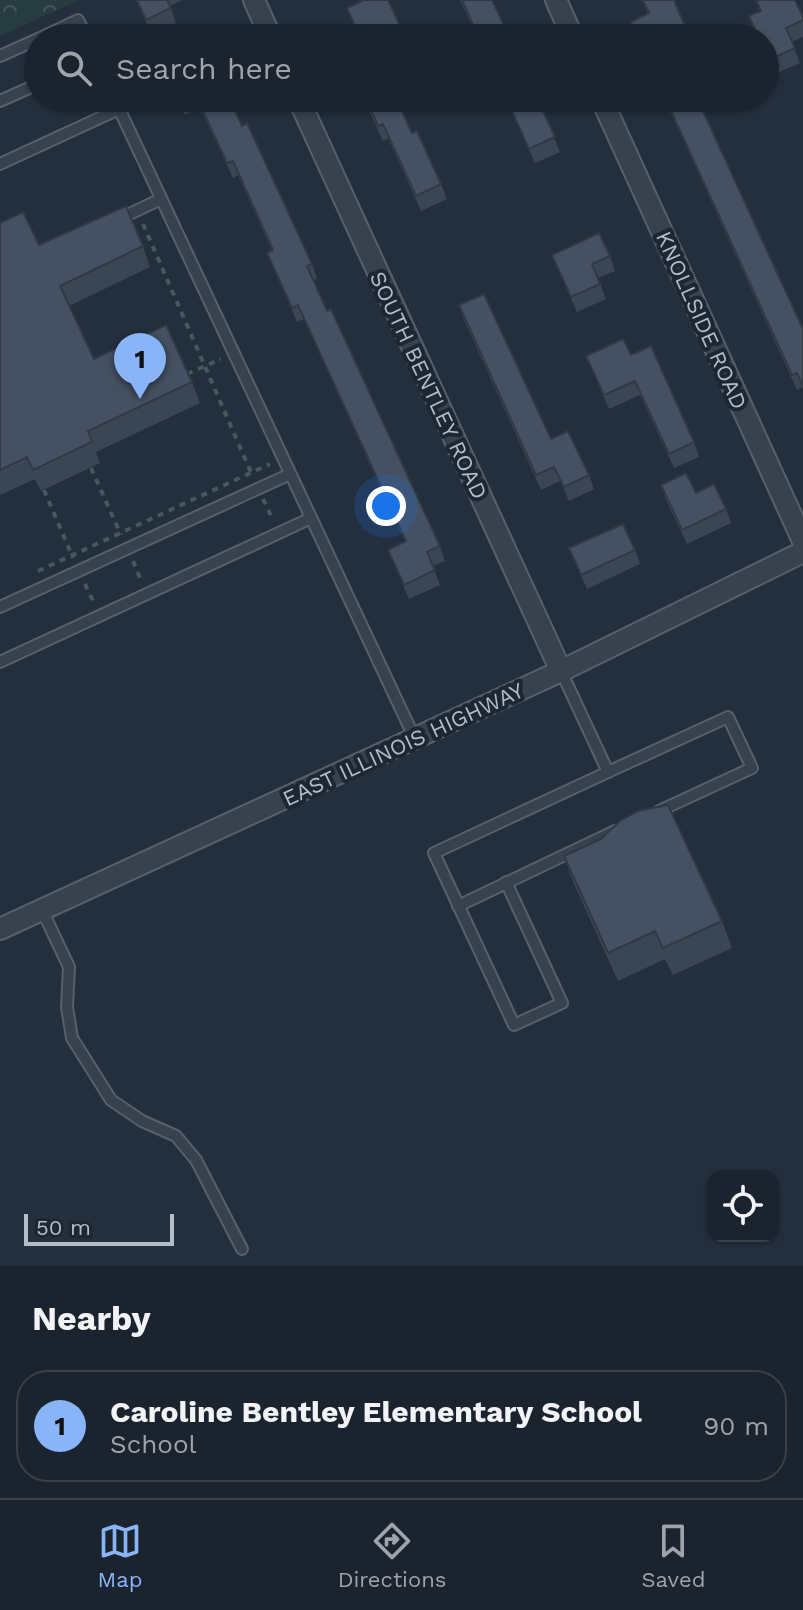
<!DOCTYPE html>
<html lang="en">
<head>
<meta charset="utf-8">
<style>
  :root { --surface:#1b232e; --page:#242b36; --text:#f1f3f6; --muted:#a0a4aa; --line:#39404a; --accent:#8ab4f8 }
  body { margin:0; font-family:"Work Sans",sans-serif; background:var(--page); color:var(--text) }
  .controls { position:absolute; right:24px; bottom:24px; display:grid; overflow:hidden; border-radius:16px; box-shadow:0 2px 6px #0004 }
  .controls button { width:72px; height:72px; display:grid; place-items:center; padding:0; border:0; border-bottom:2px solid var(--line); background:var(--surface); color:var(--text); font:40px sans-serif }
  .scale { position:absolute; left:24px; bottom:20px; width:150px; box-sizing:border-box; padding-left:8px; border:4px solid #b4bcc9; border-top:0; font-size:22px; line-height:28px; white-space:nowrap; color:#b4bcc9; -webkit-text-stroke:6px #1d2633; paint-order:stroke }
  .you { position:absolute; left:386px; top:506px; width:28px; height:28px; margin:-20px; border:6px solid #fff; border-radius:50%; background:#1a73e8; box-shadow:0 0 0 12px #1a73e833 }
  .badge { display:grid; place-items:center; width:52px; height:52px; border-radius:50%; background:var(--accent); color:#111; font-size:26px; font-weight:700 }
  .pin { position:absolute; translate:-50% -66px; filter:drop-shadow(0 2px 4px #0008) }
  .pin::after { content:''; position:absolute; top:42px; width:28px; height:24px; background:inherit; clip-path:polygon(0 0,100% 0,50% 100%) }
  .list { margin:0; padding:0; list-style:none }
  h2 { display:flex; justify-content:space-between; align-items:center; height:104px; margin:0; padding:0 32px; font-size:34px }
  h2 small { font-size:26px; font-weight:400; color:var(--muted) }
  .list li { display:grid; grid-template-columns:52px 1fr auto; gap:24px; align-items:center; box-sizing:border-box; height:112px; margin:0 16px 16px; padding:0 16px; border:2px solid var(--line); border-radius:32px }
  .list b { display:block; font-size:30px; white-space:nowrap }
  .list p { margin:0; font-size:26px; white-space:nowrap; color:var(--muted) }
  .list em { font-size:26px; font-style:normal; color:var(--muted) }
  .icon { flex:none; width:44px; height:44px; fill:none; stroke:currentColor; stroke-width:2; stroke-linecap:round; stroke-linejoin:round }
  .map { position:relative; flex:none; width:803px; height:1266px; overflow:hidden }
  .search { position:absolute; background:var(--surface); box-shadow:0 2px 6px #0004; left:24px; right:24px; top:24px; height:88px; display:flex; align-items:center; gap:20px; box-sizing:border-box; padding:0 28px; border-radius:44px; color:var(--muted); font-size:30px }
  .sheet { height:232px; background:var(--surface) }
  nav { display:flex; justify-content:space-around; align-items:center; box-sizing:border-box; height:112px; border-top:2px solid var(--line); background:var(--surface); font-size:22px; color:var(--muted) }
  nav a { display:grid; justify-items:center; gap:4px }
  nav .on { color:var(--accent) }
  .map>svg:first-child { display:block }
  .park { fill:url(#park-crowns) }
  .lines { fill:none; stroke-linecap:round; stroke-linejoin:round }
  .lane-casing { stroke:#565f6c; stroke-width:14 }
  .street-casing { stroke:#565f6c; stroke-width:24 }
  .path { stroke:#44595c; stroke-width:4; stroke-dasharray:6 6; stroke-linecap:butt }
  .lane { stroke:#38414e; stroke-width:10 }
  .street { stroke:#38414e; stroke-width:20 }
  .wall { fill:#3b4654 }
  .building { fill:#455162; stroke:#303945; stroke-width:2 }
  .labels { text-anchor:middle; stroke-width:8; stroke-linejoin:round; paint-order:stroke }
  .street-label { font-size:22px; fill:#b4bcc9; stroke:#1d2633 }
</style>
</head>
<body>
<div class="map">
<svg width="803" height="1266" viewBox="0 0 803 1266">
  <defs>
    <pattern id="park-crowns" width="20" height="18" patternUnits="userSpaceOnUse" patternTransform="scale(2)"><rect width="20" height="18" fill="#263c3f"/><path d="M2 6a3 3 0 1 1 6 0M12 15a3 3 0 1 1 6 0" fill="none" stroke="#435659"/></pattern>
  </defs>
  <rect width="100%" height="100%" fill="#242f3e"/>
  <polygon class="park" points="0,0 79,0 0,36"/>
  <g class="lines">
    <defs>
      <g id="lane">
        <polyline points="40,38 78,20 87,38"/>
        <polyline points="0,56 38,39"/>
        <polyline points="114,98 415,739"/>
        <polyline points="0,101 38,84"/>
        <polyline points="0,164 119,109"/>
        <polyline points="119,219 161,199"/>
        <polyline points="0,607 288,475"/>
        <polyline points="0,662 309,519"/>
        <polyline points="608,772 728,717 752,768 659,811"/>
        <polyline points="506,882 562,1003 514,1025 434,853 608,772 561,671"/>
        <polyline points="458,906 615,831"/>
        <polyline points="42,910 69,967 67,1007 72,1038 111,1100 142,1121 176,1136 196,1160 242,1249"/>
      </g>
      <g id="street">
        <polyline points="254,0 271,38"/>
        <polyline points="556,0 573,38"/>
        <polyline points="298,98 561,671"/>
        <polyline points="601,98 803,541"/>
        <polyline points="0,929 561,671 803,552"/>
      </g>
    </defs>
    <use href="#lane" class="lane-casing"/>
    <use href="#street" class="street-casing"/>
    <g class="path">
      <polyline points="143,224 253,477"/>
      <polyline points="187,374 221,359"/>
      <polyline points="91,468 121,535"/>
      <polyline points="44,490 73,558"/>
      <polyline points="263,499 273,520"/>
      <polyline points="133,561 142,583"/>
      <polyline points="38,571 270,464"/>
      <polyline points="85,584 95,605"/>
    </g>
    <use href="#lane" class="lane"/>
    <use href="#street" class="street"/>
  </g>
  <g class="wall">
    <polygon points="136,0 182,0 170,6 176,23 151,34"/>
    <polygon points="460,0 492,0 510,38 478,38"/>
    <polygon points="642,0 674,0 690,38 637,38 631,22 648,14"/>
    <polygon points="755,0 795,0 803,17 803,37 792,42 800,63 775,74 765,53 765,38 758,38 749,16 760,11"/>
    <polygon points="347,8 402,30 404,38 336,38 353,25"/>
    <polygon points="178,98 229,98 312,264 317,279 313,280 327,311 440,546 445,561 433,566 440,585 409,599 388,550 405,542 304,319 297,322 267,253 272,251 238,175 233,178 200,108 185,115"/>
    <polygon points="363,98 396,98 412,133 441,184 447,199 421,211 388,138 383,141"/>
    <polygon points="505,98 537,98 560,152 535,163"/>
    <polygon points="664,98 697,98 803,329 803,389 802,387 797,390"/>
    <polygon points="0,223 39,245 143,246 150,267 69,306 94,359 192,382 200,403 96,452 100,463 41,491 35,479 0,495"/>
    <polygon points="552,255 610,256 615,271 598,278 606,299 577,312"/>
    <polygon points="459,305 551,439 589,475 594,489 569,501 560,481 541,490 464,320"/>
    <polygon points="631,355 694,442 699,457 674,468 640,395 609,409 586,356"/>
    <polygon points="661,485 726,509 731,523 687,544 666,500"/>
    <polygon points="569,548 635,550 640,564 587,589"/>
    <polygon points="564,856 722,921 732,948 673,975 665,959 618,981 574,884"/>
  </g>
  <g class="building">
    <polygon points="137,0 167,0 171,8 146,20"/>
    <polygon points="364,0 388,0 402,30 384,38 337,38 334,34 354,24 347,8"/>
    <polygon points="462,0 492,0 510,38 479,38"/>
    <polygon points="643,0 674,0 685,26 668,34 669,38 638,38 631,22 649,13"/>
    <polygon points="756,0 795,0 803,17 803,20 786,28 795,48 769,60 765,50 765,38 759,38 749,16 761,11"/>
    <polygon points="197,98 229,98 242,126 247,123 312,264 307,266 327,311 331,309 440,546 427,552 435,570 404,585 388,550 406,541 298,305 292,308 267,253 273,250 233,161 227,163"/>
    <polygon points="365,98 396,98 412,133 417,131 441,184 416,196 383,124 378,126"/>
    <polygon points="506,98 537,98 555,137 529,149"/>
    <polygon points="665,98 697,98 803,329 803,386 797,373 792,375"/>
    <polygon points="126,206 143,246 60,286 94,359 166,325 192,382 88,431 92,442 33,470 27,457 0,470 0,223 23,212 39,245"/>
    <polygon points="599,233 610,256 592,264 600,284 571,297 552,255"/>
    <polygon points="484,294 551,439 568,431 589,475 564,487 554,467 536,475 459,305"/>
    <polygon points="623,339 631,355 651,346 694,442 669,454 635,381 604,395 586,356"/>
    <polygon points="686,473 696,493 714,484 726,509 682,530 661,485"/>
    <polygon points="623,524 635,550 581,575 569,548"/>
    <polygon points="668,805 722,921 663,948 655,931 608,953 564,856 601,839 621,820 638,811"/>
  </g>
  <g class="labels">
    <g class="street-label">
      <text transform="translate(702 320) rotate(66)" y="8">KNOLLSIDE ROAD</text>
      <text transform="translate(429 385) rotate(65)" y="8">SOUTH BENTLEY ROAD</text>
      <text transform="translate(403 744) rotate(-25)" y="8">EAST ILLINOIS HIGHWAY</text>
    </g>
  </g>
</svg>
<div class="controls">
<button><svg class="icon" aria-label="locate" viewBox="0 0 24 24"><circle cx="12" cy="12" r="6"/><path d="M12 2v4M12 18v4M2 12h4M18 12h4"/></svg></button>
</div>
<div class="scale">50 m</div>
<div class="you"></div>
<div class="pin badge" style="left:140px;top:399px">1</div>
<div class="search"><svg class="icon" aria-label="search" viewBox="0 0 24 24"><circle cx="10" cy="10" r="6"/><path d="M15 15l6 6"/></svg>Search here</div>
</div>
<section class="sheet">
<h2>Nearby<small></small></h2>
<ul class="list">
<li><span class="badge">1</span><div><b>Caroline Bentley Elementary School</b><p>School</p></div><em>90 m</em></li>
</ul>
</section>
<nav>
<a class="on"><svg class="icon" aria-label="map" viewBox="0 0 24 24"><path d="M3 6l6-2 6 2 6-2v14l-6 2-6-2-6 2zM9 4v14M15 6v14"/></svg>Map</a>
<a><svg class="icon" aria-label="directions" viewBox="0 0 24 24"><path d="M12 3l9 9-9 9-9-9zM9 14v-3h6M13 9l2 2-2 2"/></svg>Directions</a>
<a><svg class="icon" aria-label="saved" viewBox="0 0 24 24"><path d="M7 4h10v16l-5-4-5 4z"/></svg>Saved</a>
</nav>
</body>
</html>
